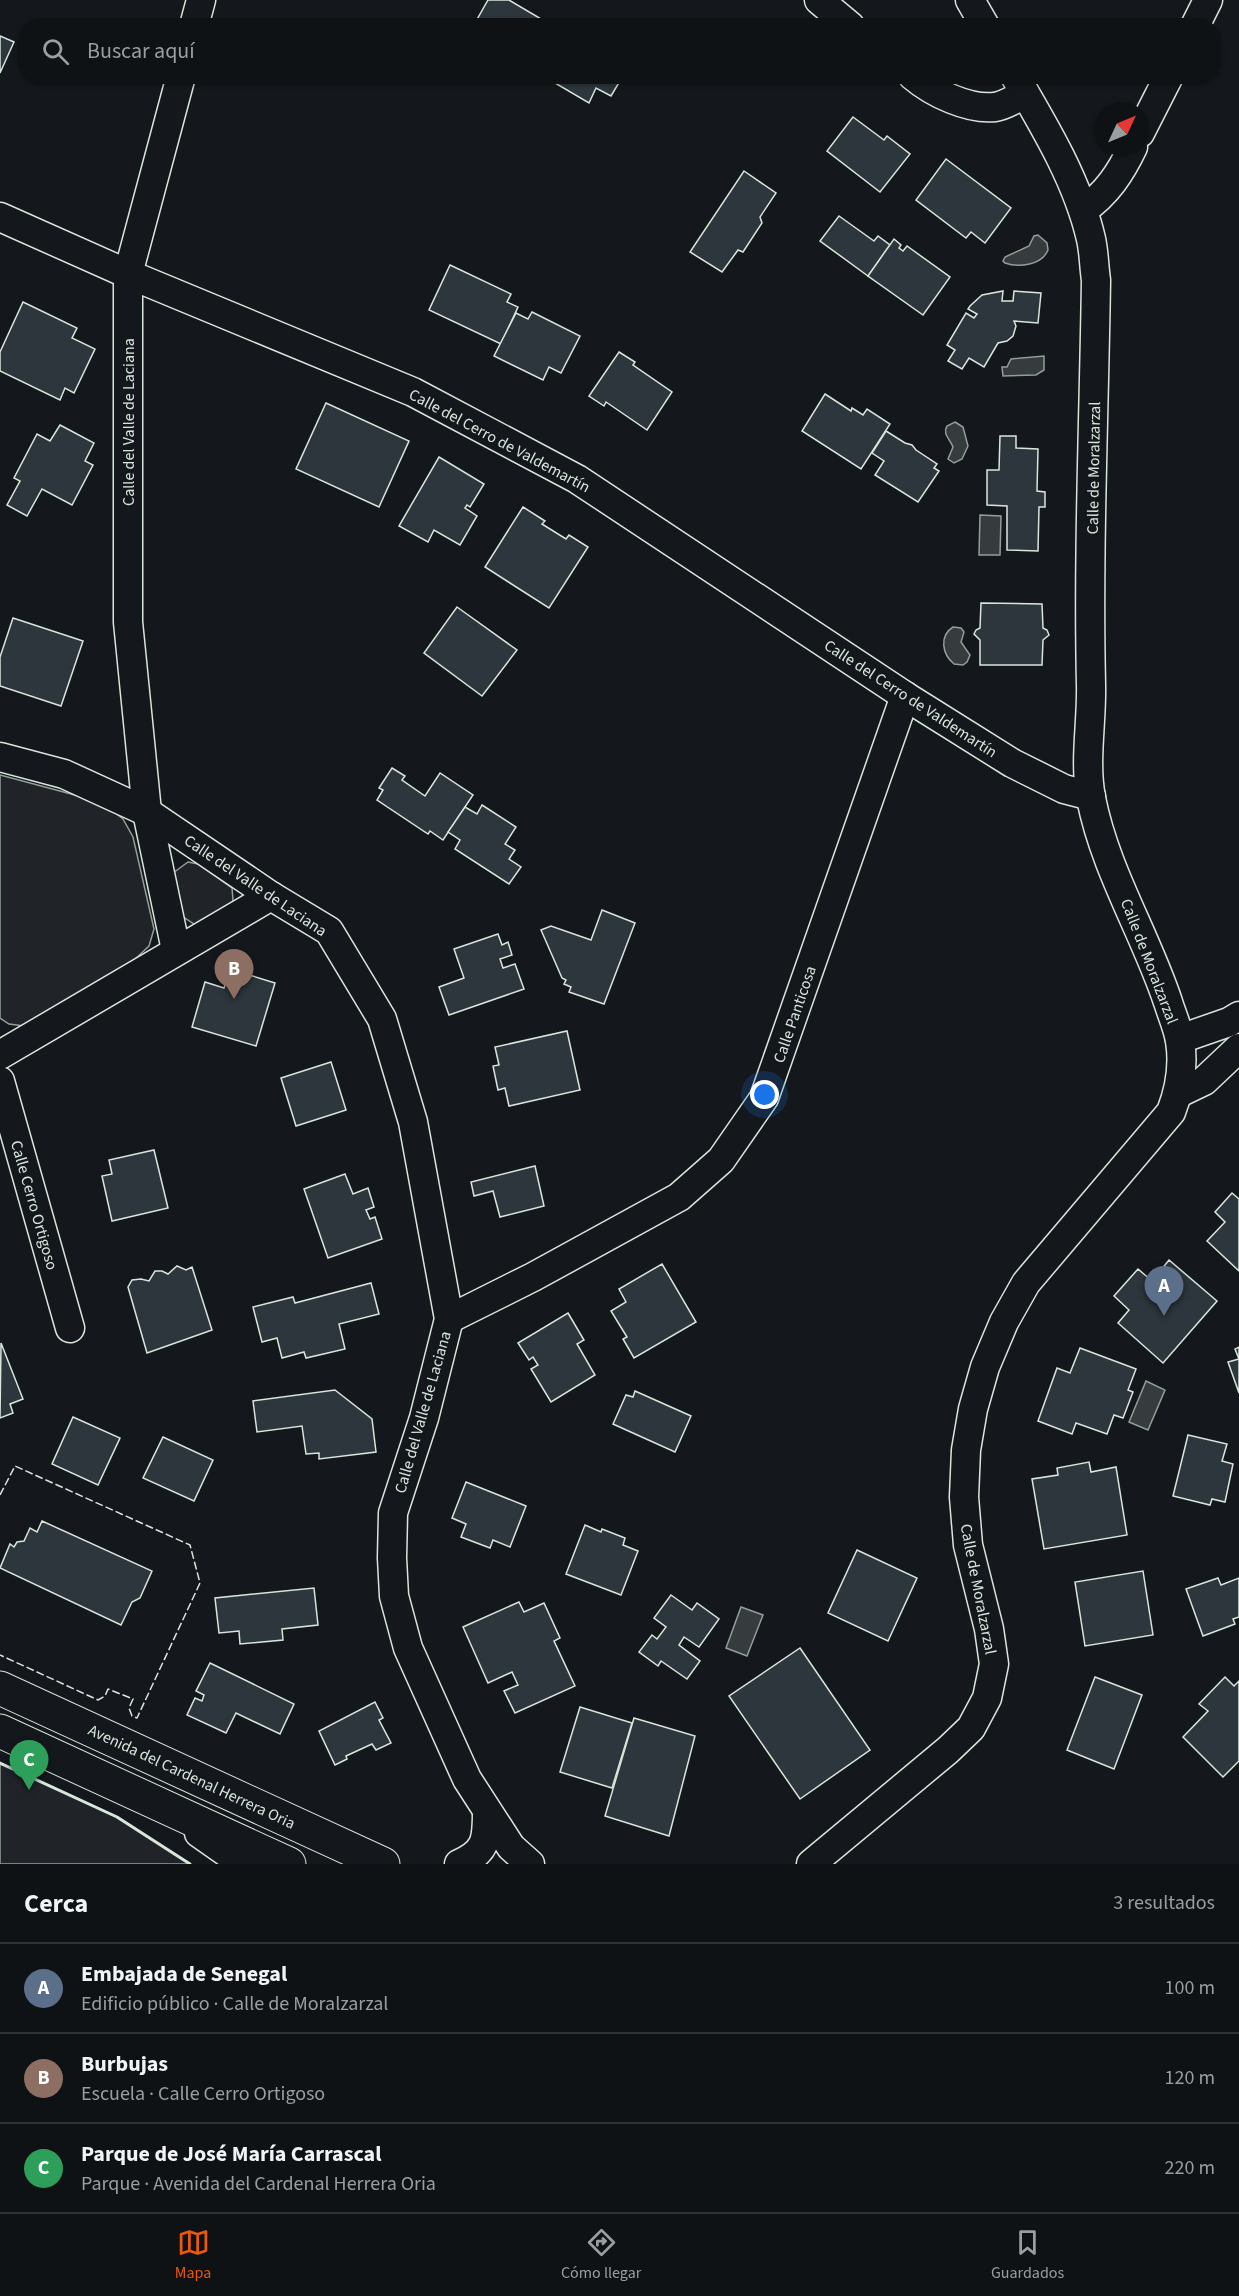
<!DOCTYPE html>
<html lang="es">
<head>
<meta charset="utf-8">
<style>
  :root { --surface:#0f1215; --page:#181b1e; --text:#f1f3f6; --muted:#9b9ea0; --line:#2f3234; --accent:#ea580c }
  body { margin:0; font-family:"Source Sans 3",sans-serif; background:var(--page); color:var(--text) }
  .compass { position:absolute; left:1095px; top:102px; width:54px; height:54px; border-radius:50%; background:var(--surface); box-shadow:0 2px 4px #0004; rotate:46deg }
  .you { position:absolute; left:765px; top:1095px; width:21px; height:21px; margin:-15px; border:4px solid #fff; border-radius:50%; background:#1a73e8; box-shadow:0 0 0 9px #1a73e833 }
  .badge { display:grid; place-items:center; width:39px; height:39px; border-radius:50%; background:var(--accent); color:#fff; font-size:20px; font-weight:700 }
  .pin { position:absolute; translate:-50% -50px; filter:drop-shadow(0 2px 3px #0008) }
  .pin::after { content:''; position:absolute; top:32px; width:21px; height:18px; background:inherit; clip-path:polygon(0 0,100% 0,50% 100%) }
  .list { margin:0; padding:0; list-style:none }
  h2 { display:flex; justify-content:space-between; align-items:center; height:78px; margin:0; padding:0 24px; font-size:26px }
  h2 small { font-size:20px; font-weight:400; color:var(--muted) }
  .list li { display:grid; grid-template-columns:39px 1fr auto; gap:18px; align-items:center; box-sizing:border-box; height:90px; padding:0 24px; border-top:2px solid var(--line) }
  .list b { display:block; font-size:22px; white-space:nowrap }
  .list p { margin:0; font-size:20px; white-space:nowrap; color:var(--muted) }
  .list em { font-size:20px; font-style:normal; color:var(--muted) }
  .icon { flex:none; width:33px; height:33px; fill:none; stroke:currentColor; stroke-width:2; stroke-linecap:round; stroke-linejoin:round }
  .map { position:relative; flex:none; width:1239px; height:1864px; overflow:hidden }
  .search { position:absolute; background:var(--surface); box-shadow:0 2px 4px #0004; left:18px; right:18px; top:18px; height:66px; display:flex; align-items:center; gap:15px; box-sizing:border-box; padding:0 21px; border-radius:24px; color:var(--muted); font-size:22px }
  .sheet { height:348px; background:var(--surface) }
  nav { display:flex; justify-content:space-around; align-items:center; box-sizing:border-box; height:84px; border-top:2px solid var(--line); background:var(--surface); font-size:16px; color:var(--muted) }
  nav a { display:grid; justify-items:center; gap:3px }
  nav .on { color:var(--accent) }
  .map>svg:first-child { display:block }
  .green { fill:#202428; stroke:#939e99; stroke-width:1.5 }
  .water { fill:#363b3e; stroke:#939e99; stroke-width:1.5 }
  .building { fill:#2c363c; stroke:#d8e6dc; stroke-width:1.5 }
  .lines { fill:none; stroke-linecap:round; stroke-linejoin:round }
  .minor-casing { stroke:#d8e6dc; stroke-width:31 }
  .secondary-casing { stroke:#d8e6dc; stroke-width:35 }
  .minor { stroke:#14181c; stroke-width:28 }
  .secondary { stroke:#14181c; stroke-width:33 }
  .fence { stroke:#d8e6dc; stroke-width:1.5; stroke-dasharray:8 3; stroke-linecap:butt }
  .wall { stroke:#d8e6dc; stroke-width:3 }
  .labels { text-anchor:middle; stroke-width:4.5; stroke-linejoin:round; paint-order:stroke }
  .street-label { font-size:16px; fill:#d8e6dc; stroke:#14181c }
</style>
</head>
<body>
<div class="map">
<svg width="1239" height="1864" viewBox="0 0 1239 1864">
  <rect width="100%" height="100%" fill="#14181c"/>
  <g class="green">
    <polygon points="0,775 101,802 123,819 133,837 154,929 149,946 131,963 24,1026 9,1024 0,1018"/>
    <polygon points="188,862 198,864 232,888 233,900 231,907 200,928 182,916 173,873"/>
    <polygon points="0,1763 117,1817 190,1864 0,1864"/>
  </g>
  <g class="water">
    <path d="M1038,235L1047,243L1048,250C1042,265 1019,268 1005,263L1003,261L1005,257L1029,246L1034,236Z"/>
    <polygon points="1044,356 1044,370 1036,375 1003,376 1002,367 1007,367 1011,359"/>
    <path d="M955,422L963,427L968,446L962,459L954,463L948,459L953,447C950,439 942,434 947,426Z"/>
    <polygon points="980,515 1001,516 1000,555 979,555"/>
    <path d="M953,627L961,628L964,632L961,642L970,655L967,662L963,665L954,664C942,654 939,636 953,627Z"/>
    <polygon points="1146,1381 1165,1390 1148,1430 1129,1422"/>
    <polygon points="741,1607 763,1615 747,1656 726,1648"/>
  </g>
  <g class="building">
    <polygon points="488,0 509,0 553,26 480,26 475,23"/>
    <polygon points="0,36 14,42 0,73"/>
    <polygon points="543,76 623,76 611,96 596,88 589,103"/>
    <polygon points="853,117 884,140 887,136 910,154 880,192 827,151"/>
    <polygon points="946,159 1011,208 985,243 971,232 966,238 916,200"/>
    <polygon points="744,171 776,193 760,217 762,223 743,252 738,250 722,272 690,252"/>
    <polygon points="839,216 874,241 878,236 890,245 868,276 820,241"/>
    <polygon points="894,239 901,245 899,248 903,251 907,246 950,277 923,315 868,276"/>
    <polygon points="450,265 511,294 507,302 518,307 501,344 429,310"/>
    <polygon points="1003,291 1002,301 1013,301 1014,291 1041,293 1038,323 1014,321 1016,326 1013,336 1007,341 998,343 984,367 969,358 962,369 948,361 955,350 947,345 966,313 974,318 977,314 968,309 970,306 982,295"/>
    <polygon points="23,302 77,328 72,338 95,349 74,393 65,388 60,400 0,371 0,352"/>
    <polygon points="532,312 580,336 561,373 549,367 543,380 494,356 516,313 528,319"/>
    <polygon points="619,352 635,362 633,365 672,392 647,430 606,402 604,406 589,396"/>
    <polygon points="825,394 851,411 852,408 863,415 867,409 890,424 861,469 802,431"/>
    <polygon points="326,403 409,441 379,507 296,469"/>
    <polygon points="60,425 94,443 85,461 93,465 72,505 42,489 27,516 7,505 20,481 14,478 37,434 50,441"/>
    <polygon points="886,431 905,443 912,445 916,450 937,464 934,468 939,471 918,502 875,475 884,461 872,453"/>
    <polygon points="1000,436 1016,436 1016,448 1038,449 1037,491 1045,492 1045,507 1039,507 1038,551 1007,550 1007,506 987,505 987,470 999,470"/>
    <polygon points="439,457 484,484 470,507 467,505 465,508 477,516 460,545 434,530 428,542 399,526"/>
    <polygon points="523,507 545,521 542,524 566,539 569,535 588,547 549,608 485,567"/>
    <polygon points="981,603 1042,604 1043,628 1047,630 1049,635 1043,640 1042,665 980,665 980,640 974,634 976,630 980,628"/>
    <polygon points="457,607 517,650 482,696 424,653"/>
    <polygon points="13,618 83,641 61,706 0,686 0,657"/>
    <polygon points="392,768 405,776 402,780 425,796 440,773 473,795 443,840 430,831 428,834 377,800 383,790 379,788"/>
    <polygon points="482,805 516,827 505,844 515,850 509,859 521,867 509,884 455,849 460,840 448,832 465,807 477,814"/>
    <polygon points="602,910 635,923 604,1004 569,992 571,987 564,984 566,980 562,978 541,930 551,926 591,940"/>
    <polygon points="498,934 502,945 508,942 512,955 500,959 503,968 515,964 524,989 449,1015 439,987 464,978 454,949"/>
    <polygon points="230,969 275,983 256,1046 192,1027 205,982 224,988"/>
    <polygon points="567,1031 580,1090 509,1106 505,1088 498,1090 493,1066 499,1065 495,1047"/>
    <polygon points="331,1062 346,1110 296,1126 281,1078"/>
    <polygon points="154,1150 168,1208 112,1221 102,1176 112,1174 109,1160"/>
    <polygon points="535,1166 544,1206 500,1217 493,1191 474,1196 471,1182"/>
    <polygon points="345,1174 353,1194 368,1188 374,1207 366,1210 370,1219 375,1217 382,1239 328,1258 304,1189"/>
    <polygon points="1232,1193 1239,1199 1239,1271 1207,1241 1225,1222 1215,1212"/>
    <polygon points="1169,1260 1217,1301 1163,1363 1118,1323 1129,1310 1114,1296 1138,1269 1152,1281"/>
    <polygon points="662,1264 696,1322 634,1358 623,1339 627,1337 611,1311 626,1302 619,1289"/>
    <polygon points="177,1266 186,1270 192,1267 212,1330 147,1353 128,1287 132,1280 141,1279 149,1281 155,1271 162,1271 168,1274"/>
    <polygon points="371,1283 379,1314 339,1324 345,1349 306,1358 304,1352 282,1358 277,1338 262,1342 253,1307 293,1297 295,1303"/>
    <polygon points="568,1313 584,1340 577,1344 595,1375 551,1402 531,1369 538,1365 533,1357 529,1360 518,1343"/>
    <polygon points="1,1343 23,1399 10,1404 13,1413 0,1418"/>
    <polygon points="1239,1347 1239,1393 1228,1362 1239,1359 1235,1349"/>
    <polygon points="1080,1348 1136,1369 1128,1390 1133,1392 1123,1418 1114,1415 1107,1434 1076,1423 1072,1434 1038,1421 1057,1368 1070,1373"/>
    <polygon points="335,1390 372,1419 376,1452 319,1459 319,1453 306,1454 302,1426 257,1432 253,1401"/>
    <polygon points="635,1391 691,1416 675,1452 613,1424 626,1395 633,1397"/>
    <polygon points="73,1417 120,1438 98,1485 52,1464"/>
    <polygon points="1188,1435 1227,1444 1222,1461 1233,1464 1225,1502 1212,1499 1210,1505 1173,1496"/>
    <polygon points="163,1437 213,1460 194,1501 143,1478"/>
    <polygon points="1089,1462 1091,1472 1116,1467 1127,1535 1044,1549 1032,1479 1058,1475 1057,1468"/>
    <polygon points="466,1482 526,1506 510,1547 493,1540 490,1548 461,1537 466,1524 452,1518"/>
    <polygon points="42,1521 152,1571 140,1598 132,1602 121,1625 0,1568 10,1544 14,1547 17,1542 24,1541 30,1528 37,1532"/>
    <polygon points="585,1525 601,1532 602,1529 625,1538 623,1545 638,1551 621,1595 566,1574"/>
    <polygon points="857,1550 917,1578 888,1641 828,1613"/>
    <polygon points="1143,1571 1153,1635 1085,1646 1075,1582"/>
    <polygon points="1218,1578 1221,1585 1239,1578 1239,1617 1233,1619 1235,1624 1203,1636 1186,1589"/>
    <polygon points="314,1588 318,1625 282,1629 283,1640 240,1644 239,1631 219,1633 215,1598"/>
    <polygon points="671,1595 692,1610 697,1603 719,1619 699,1647 684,1637 679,1645 700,1661 687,1679 661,1661 658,1666 639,1652 652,1635 657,1639 666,1627 654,1618"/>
    <polygon points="519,1602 524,1612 544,1603 560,1638 554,1641 575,1686 515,1713 504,1691 518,1685 512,1672 488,1683 463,1627"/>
    <polygon points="800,1648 870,1750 800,1799 729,1696"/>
    <polygon points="210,1663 294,1704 280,1734 236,1713 226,1733 187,1715 195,1698 202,1701 204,1695 196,1691"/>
    <polygon points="1095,1677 1142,1695 1114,1769 1067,1750"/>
    <polygon points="1225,1677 1234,1686 1239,1681 1239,1761 1223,1777 1183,1737 1208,1711 1199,1704"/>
    <polygon points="375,1702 383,1718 379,1720 391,1743 376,1750 372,1744 346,1756 347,1759 335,1765 319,1731"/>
    <polygon points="580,1707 632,1723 612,1788 560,1772"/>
    <polygon points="634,1718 695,1736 669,1836 605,1816"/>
  </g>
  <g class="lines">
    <defs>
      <g id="minor">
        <polyline points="819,0 850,26"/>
        <polyline points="970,0 985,26"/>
        <polyline points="194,26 201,0"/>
        <polyline points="1195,26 1208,0"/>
        <path d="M913,76C933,93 969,110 995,107C1006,105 1016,98 1025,94"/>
        <polyline points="1140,133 1169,76"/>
        <path d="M1083,210C1107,194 1121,172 1133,147"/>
        <polyline points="0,217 128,274 413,392 577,479 905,696 1012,763 1064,789 1091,796"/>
        <polyline points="0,757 64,774 147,812 271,896 329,931 382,1019 413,1122 449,1319 424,1418 393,1513 392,1558 394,1596 408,1648 467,1779 511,1847 530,1864"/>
        <polyline points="176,950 147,812 128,622 128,274 181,76"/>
        <polyline points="1180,1039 1229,1022 1239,1016"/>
        <polyline points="0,1055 271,896"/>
        <polyline points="0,1081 70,1328"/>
        <polyline points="1179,1093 1204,1081 1239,1048"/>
        <polyline points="449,1319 533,1277 679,1197 721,1160 764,1098 905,696"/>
        <polyline points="199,1833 243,1864"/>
        <path d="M459,1864C486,1852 487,1840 487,1812"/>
        <path d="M811,1864L948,1750L971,1728L987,1698L994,1664L989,1629L968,1545L964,1497L966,1450L973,1409L985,1367L1004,1322L1026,1283L1171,1112C1180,1089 1184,1066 1180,1041C1178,1028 1172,1015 1168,1002C1145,933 1105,870 1091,798C1084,761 1092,722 1091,685C1088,550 1094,415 1096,280C1094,267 1094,252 1091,239C1078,182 1045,127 1015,76"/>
      </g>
      <g id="secondary">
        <polyline points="0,1688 383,1864"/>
        <polyline points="0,1731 289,1864"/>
      </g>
    </defs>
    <use href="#minor" class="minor-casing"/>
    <use href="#secondary" class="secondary-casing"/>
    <use href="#minor" class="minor"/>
    <use href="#secondary" class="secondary"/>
    <polyline class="fence" points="0,1495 15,1466 190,1545 200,1583 137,1718 132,1716 129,1708 133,1699 108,1689 105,1696 98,1700 0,1655"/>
    <polyline class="wall" points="0,1763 117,1817 190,1864"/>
  </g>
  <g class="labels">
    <g class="street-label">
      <text transform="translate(128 422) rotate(-90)" y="6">Calle del Valle de Laciana</text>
      <text transform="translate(500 440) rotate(28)" y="6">Calle del Cerro de Valdemartín</text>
      <text transform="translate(1093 468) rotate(-89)" y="6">Calle de Moralzarzal</text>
      <text transform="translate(911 698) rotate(33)" y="6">Calle del Cerro de Valdemartín</text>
      <text transform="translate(256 885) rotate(34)" y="6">Calle del Valle de Laciana</text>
      <text transform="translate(1150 961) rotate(69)" y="6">Calle de Moralzarzal</text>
      <text transform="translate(794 1014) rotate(-71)" y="6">Calle Panticosa</text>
      <text transform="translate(35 1205) rotate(74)" y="6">Calle Cerro Ortigoso</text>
      <text transform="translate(422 1412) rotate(-74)" y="6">Calle del Valle de Laciana</text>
      <text transform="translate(979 1589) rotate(79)" y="6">Calle de Moralzarzal</text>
      <text transform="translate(192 1776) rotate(25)" y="6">Avenida del Cardenal Herrera Oria</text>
    </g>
  </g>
</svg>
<svg class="compass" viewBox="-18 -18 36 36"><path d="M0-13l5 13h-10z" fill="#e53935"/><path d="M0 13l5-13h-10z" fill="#9b9ea0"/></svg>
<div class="you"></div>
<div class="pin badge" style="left:1164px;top:1316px;background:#5c6f8a">A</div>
<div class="pin badge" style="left:234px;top:999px;background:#8d6e63">B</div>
<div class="pin badge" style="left:29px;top:1790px;background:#2e9e5b">C</div>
<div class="search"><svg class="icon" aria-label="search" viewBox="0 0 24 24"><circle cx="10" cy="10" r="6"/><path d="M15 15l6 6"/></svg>Buscar aquí</div>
</div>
<section class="sheet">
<h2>Cerca<small>3 resultados</small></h2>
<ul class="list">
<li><span class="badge" style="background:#5c6f8a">A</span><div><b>Embajada de Senegal</b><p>Edificio público · Calle de Moralzarzal</p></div><em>100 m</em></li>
<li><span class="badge" style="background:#8d6e63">B</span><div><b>Burbujas</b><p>Escuela · Calle Cerro Ortigoso</p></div><em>120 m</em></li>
<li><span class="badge" style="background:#2e9e5b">C</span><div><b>Parque de José María Carrascal</b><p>Parque · Avenida del Cardenal Herrera Oria</p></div><em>220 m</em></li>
</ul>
</section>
<nav>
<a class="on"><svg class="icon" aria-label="map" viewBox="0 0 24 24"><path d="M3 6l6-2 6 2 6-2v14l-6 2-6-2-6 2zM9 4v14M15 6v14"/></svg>Mapa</a>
<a><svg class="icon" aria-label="directions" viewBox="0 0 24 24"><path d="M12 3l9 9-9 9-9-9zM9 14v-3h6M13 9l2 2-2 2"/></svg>Cómo llegar</a>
<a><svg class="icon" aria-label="saved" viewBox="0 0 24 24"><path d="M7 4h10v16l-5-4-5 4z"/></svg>Guardados</a>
</nav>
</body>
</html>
